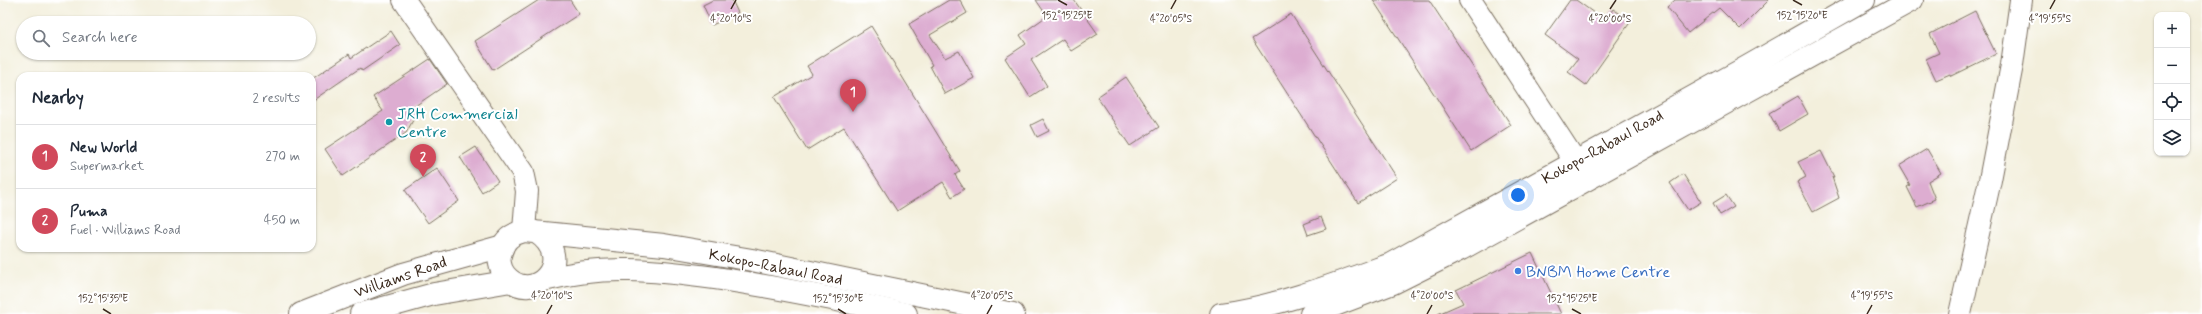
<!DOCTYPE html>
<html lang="en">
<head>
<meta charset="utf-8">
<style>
  :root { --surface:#fff; --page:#f2f2f3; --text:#1f2937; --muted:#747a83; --line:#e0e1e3; --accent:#d1495b }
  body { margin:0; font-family:Mynerve,sans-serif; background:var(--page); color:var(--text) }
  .controls { position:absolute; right:12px; top:12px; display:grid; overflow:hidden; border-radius:8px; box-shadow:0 1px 3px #0004 }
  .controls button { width:36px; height:36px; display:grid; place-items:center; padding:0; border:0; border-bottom:1px solid var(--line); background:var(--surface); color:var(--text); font:20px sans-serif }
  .you { position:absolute; left:1518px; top:195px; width:14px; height:14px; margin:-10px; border:3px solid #fff; border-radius:50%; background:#1a73e8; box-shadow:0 0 0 6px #1a73e833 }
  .badge { display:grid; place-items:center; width:26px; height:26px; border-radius:50%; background:var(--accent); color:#fff; font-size:13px; font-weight:700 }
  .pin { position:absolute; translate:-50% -33px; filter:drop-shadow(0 1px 2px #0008) }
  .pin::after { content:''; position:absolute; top:21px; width:14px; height:12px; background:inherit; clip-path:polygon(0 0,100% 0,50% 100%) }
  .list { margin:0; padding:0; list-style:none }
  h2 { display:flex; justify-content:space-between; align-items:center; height:52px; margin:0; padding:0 16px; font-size:17px }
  h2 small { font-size:13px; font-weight:400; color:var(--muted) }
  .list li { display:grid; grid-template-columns:26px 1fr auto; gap:12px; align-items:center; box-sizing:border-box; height:64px; padding:0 16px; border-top:1px solid var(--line) }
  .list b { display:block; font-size:15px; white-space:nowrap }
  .list p { margin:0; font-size:13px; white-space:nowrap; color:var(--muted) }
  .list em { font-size:13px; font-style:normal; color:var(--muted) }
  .icon { flex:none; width:22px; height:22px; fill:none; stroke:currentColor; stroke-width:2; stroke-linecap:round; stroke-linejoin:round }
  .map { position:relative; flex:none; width:2202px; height:314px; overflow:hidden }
  .search { position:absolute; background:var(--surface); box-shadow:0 1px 3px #0004; left:16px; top:16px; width:300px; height:44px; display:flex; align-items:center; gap:10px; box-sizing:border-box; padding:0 14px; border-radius:22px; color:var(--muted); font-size:15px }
  .panel { position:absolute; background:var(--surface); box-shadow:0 1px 3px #0004; left:16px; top:72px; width:300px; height:180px; border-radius:12px }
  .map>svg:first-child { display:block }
  .building { fill:#ddadd1 }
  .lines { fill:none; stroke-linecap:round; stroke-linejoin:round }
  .minor-casing { stroke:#7b6f60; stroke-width:24 }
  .major-casing { stroke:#7b6f60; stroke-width:24 }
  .minor { stroke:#fff; stroke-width:22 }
  .major { stroke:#fff; stroke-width:22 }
  .ticks { fill:none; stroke:#3b2a1e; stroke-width:1.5 }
  .culture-dot { fill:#0f9aa8; stroke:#fff; stroke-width:1.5 }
  .shop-dot { fill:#3f7fe0; stroke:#fff; stroke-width:1.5 }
  .labels { text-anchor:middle; stroke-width:4; stroke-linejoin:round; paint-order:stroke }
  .culture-label { font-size:16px; fill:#0d838f; stroke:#fff; text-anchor:start }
  .street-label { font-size:16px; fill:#3b2a1e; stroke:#fff }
  .shop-label { font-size:16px; fill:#366cbe; stroke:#fff; text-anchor:start }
  .ticks-label { font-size:10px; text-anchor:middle; fill:#3b2a1e; stroke:#fff; stroke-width:4; stroke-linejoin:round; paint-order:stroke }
</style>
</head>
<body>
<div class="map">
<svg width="2202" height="314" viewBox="0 0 2202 314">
  <rect width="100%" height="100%" fill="#fff"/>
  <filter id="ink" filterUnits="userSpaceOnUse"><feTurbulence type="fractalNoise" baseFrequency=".025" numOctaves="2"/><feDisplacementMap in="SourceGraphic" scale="8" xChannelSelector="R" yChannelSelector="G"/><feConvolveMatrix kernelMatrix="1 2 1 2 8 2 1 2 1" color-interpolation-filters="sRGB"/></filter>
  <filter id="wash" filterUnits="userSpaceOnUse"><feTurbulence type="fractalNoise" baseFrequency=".012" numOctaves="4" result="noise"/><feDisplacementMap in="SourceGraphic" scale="16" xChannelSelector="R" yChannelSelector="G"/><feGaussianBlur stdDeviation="0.9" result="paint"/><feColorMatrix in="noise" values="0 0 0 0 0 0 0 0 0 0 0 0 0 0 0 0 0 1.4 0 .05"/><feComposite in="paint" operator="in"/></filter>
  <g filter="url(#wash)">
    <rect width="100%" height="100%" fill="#f3efdc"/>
    <g id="blocks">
      <g class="building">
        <polygon points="539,0 570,0 579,14 493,70 475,41"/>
        <polygon points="713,0 732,0 738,13 712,25 703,5"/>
        <polygon points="949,0 960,0 967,13 930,35 945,58 959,51 974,78 945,94 930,66 932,65 909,24"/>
        <polygon points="1036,0 1074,0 1098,34 1071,51 1063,39 1031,60 1047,86 1030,97 1005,58 1026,44 1020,35 1047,16"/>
        <polygon points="1373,0 1429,0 1511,125 1471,151"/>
        <polygon points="1570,0 1576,0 1605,21 1613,9 1631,21 1586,85 1568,72 1578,59 1545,35"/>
        <polygon points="1675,0 1769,0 1740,29 1719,8 1688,33 1667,7"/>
        <polygon points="1975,11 1996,54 1951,76 1950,74 1936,80 1926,59 1939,53 1930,34"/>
        <polygon points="1291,14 1397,178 1358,203 1252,39"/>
        <polygon points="871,26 960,171 955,175 964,189 952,197 943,182 897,211 844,127 807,150 774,97 812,74 807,66"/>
        <polygon points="391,31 400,45 362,71 360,68 312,101 312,79 349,54 351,58"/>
        <polygon points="430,59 447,84 415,106 418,111 406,133 343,176 325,149 383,111 373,97"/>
        <polygon points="1126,77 1159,127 1130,146 1097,97"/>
        <polygon points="1798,96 1808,114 1779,131 1769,113"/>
        <polygon points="1043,119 1049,131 1037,137 1031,125"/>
        <polygon points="476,147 498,181 482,192 460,157"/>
        <polygon points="1927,149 1941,173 1928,181 1935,199 1917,207 1907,187 1910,185 1899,166"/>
        <polygon points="1821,151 1834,177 1832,177 1839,198 1813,212 1797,182 1806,177 1798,162"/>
        <polygon points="437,168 459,201 428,223 405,190"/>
        <polygon points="1683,174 1701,202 1688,210 1670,183"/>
        <polygon points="1726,195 1734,207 1720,215 1713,203"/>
        <polygon points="1321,217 1326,229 1308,235 1304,224"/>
        <polygon points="1532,253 1561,314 1438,314 1463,303 1456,290"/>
      </g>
    </g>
  </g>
  <g filter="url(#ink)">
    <use href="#blocks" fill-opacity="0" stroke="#7b6f60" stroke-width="1"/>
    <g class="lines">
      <defs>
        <g id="minor">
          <polyline points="404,0 523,172 527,191 524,231"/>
          <polyline points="1470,0 1575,161"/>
          <polyline points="1960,314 1990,180 2012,65 2021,0"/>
        </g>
        <g id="major">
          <path d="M536,232C579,260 532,308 505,275C500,269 498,259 501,252C504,239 512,234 524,231L664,245L752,260L1013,314"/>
          <path d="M544,280C603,264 655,270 715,278C779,287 842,301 906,314"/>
          <polyline points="301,314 403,274 503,246"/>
          <polyline points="361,314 434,294 511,281"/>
          <path d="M1221,314C1279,306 1336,284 1391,264L1740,71L1864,0"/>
          <polyline points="1311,314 1393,283 1461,249 1912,0"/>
        </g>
      </defs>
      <use href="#minor" class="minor-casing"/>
      <use href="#major" class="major-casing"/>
      <use href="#minor" class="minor"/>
      <use href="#major" class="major"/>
    </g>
  </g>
  <path class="ticks" d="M1058,0L1067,5M1793,0L1802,5M731,9L736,0M1171,9L1176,0M1610,9L1616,0M2050,9L2055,0M103,309L111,314M838,309L846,314M1572,309L1581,314M547,314L552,305M987,314L992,305M1427,314L1432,305M1867,314L1872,305"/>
  <circle class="culture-dot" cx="389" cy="122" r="4"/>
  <circle class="shop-dot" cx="1518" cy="271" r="4"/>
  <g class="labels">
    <g class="culture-label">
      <text x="397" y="119">JRH Commercial<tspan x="397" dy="18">Centre</tspan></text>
    </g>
    <g class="street-label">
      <text transform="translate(1602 146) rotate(-29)" y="6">Kokopo-Rabaul Road</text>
      <text transform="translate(776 266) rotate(11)" y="6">Kokopo-Rabaul Road</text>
      <text transform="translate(400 276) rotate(-19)" y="6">Williams Road</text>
    </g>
    <g class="shop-label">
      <text x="1526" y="277">BNBM Home Centre</text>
    </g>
  </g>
  <g class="ticks-label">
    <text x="1067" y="19">152°15'25"E</text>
    <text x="1802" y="19">152°15'20"E</text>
    <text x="2050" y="22">4°19'55"S</text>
    <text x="731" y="22">4°20'10"S</text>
    <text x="1171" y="22">4°20'05"S</text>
    <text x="1610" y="22">4°20'00"S</text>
    <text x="552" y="299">4°20'10"S</text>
    <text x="992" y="299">4°20'05"S</text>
    <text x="1432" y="299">4°20'00"S</text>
    <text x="1872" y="299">4°19'55"S</text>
    <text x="103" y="302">152°15'35"E</text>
    <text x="838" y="302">152°15'30"E</text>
    <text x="1572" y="302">152°15'25"E</text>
  </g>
</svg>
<div class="controls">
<button>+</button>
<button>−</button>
<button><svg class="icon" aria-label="locate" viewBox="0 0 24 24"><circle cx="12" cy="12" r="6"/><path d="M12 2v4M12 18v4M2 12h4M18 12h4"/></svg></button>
<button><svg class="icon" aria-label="layers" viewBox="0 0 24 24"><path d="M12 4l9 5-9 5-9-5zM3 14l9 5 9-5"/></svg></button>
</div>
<div class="you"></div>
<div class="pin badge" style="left:853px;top:112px">1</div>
<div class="pin badge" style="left:423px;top:177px">2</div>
<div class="search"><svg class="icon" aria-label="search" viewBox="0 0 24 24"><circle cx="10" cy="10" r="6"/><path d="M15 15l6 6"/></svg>Search here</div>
<section class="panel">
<h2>Nearby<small>2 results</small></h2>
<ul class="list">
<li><span class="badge">1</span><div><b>New World</b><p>Supermarket</p></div><em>270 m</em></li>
<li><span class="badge">2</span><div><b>Puma</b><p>Fuel · Williams Road</p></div><em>450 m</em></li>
</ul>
</section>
</div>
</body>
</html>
